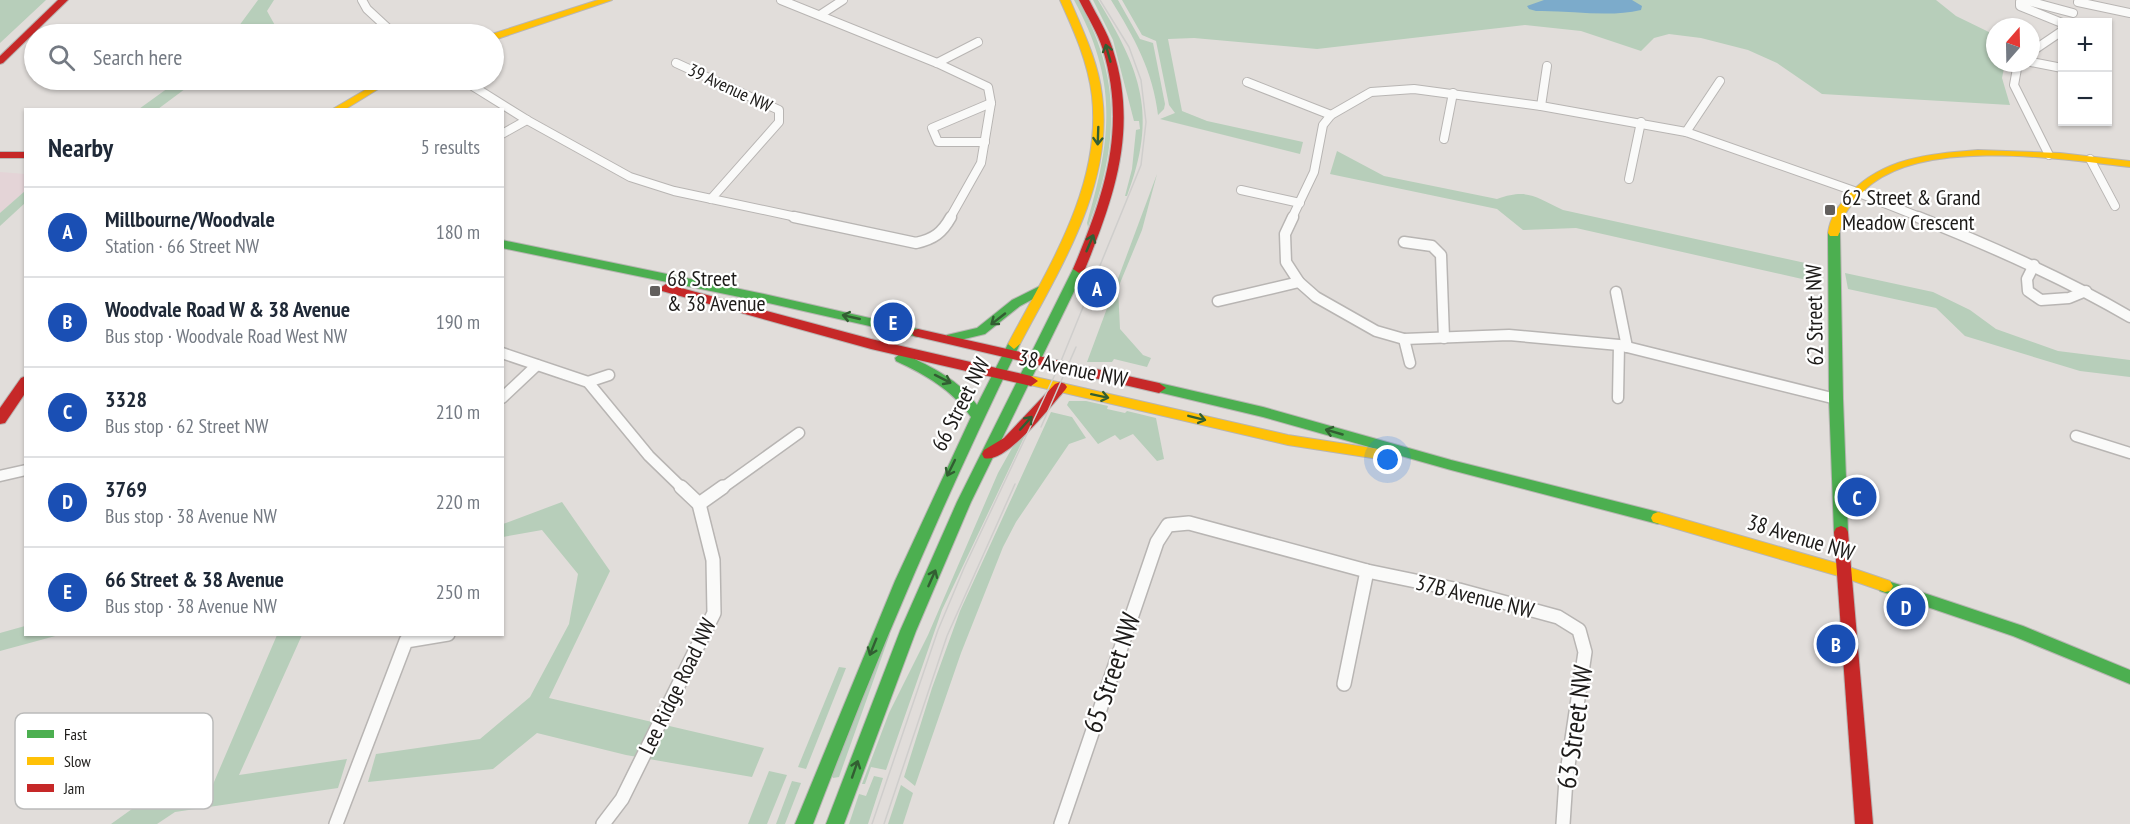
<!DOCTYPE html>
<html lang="en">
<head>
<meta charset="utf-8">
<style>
  :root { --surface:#fff; --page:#f2f2f3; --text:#1f2937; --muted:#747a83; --line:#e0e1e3; --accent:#625f5d }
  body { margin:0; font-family:"PT Sans Narrow",sans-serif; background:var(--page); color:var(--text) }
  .controls { position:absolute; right:18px; top:18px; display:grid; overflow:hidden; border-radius:0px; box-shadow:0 2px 4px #0004 }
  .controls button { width:54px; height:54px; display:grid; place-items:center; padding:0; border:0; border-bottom:2px solid var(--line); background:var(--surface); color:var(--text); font:30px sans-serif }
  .compass { position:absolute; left:1986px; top:18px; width:54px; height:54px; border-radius:50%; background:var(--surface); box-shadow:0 2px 4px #0004; rotate:20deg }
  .you { position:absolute; left:1388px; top:460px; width:21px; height:21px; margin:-15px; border:4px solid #fff; border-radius:50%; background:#1a73e8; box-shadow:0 0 0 9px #1a73e833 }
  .badge { display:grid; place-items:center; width:39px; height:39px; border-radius:50%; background:var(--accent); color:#fff; font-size:20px; font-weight:700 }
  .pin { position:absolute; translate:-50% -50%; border:3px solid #fff; box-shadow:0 2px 6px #0006 }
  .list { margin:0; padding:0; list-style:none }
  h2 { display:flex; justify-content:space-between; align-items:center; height:78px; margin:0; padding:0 24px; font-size:26px }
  h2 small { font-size:20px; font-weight:400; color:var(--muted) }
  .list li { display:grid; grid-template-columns:39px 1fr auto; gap:18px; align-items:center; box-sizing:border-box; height:90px; padding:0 24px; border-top:2px solid var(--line) }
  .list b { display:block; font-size:22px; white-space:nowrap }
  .list p { margin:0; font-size:20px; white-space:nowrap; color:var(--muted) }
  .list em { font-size:20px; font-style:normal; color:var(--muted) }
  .icon { flex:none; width:33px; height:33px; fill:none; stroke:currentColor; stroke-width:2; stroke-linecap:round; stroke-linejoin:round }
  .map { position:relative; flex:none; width:2130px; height:824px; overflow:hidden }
  .search { position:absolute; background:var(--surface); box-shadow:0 2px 4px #0004; left:24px; top:24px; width:480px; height:66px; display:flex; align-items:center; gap:15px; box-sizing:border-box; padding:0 21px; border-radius:33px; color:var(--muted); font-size:22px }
  .panel { position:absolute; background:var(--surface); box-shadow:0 2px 4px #0004; left:24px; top:108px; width:480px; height:528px; border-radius:0px }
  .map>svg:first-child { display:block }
  .commercial { fill:#e4d4d7 }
  .green { fill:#b7ceba }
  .water { fill:#7cabcb }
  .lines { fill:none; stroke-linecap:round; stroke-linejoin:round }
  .street-far2-casing { stroke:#b8b5b3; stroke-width:10 }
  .street-far1-casing { stroke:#b8b5b3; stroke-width:13 }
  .street-casing { stroke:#b8b5b3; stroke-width:16 }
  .fast-casing { stroke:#b8b5b3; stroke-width:2 }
  .slow-casing { stroke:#b8b5b3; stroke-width:2 }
  .jam-casing { stroke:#b8b5b3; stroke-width:2 }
  .street-far2 { stroke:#fafaf9; stroke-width:8 }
  .street-far1 { stroke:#fafaf9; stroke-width:10 }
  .street { stroke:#fafaf9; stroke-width:13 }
  .fast { fill:#4caf50; fill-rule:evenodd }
  .slow { fill:#ffc107; fill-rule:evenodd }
  .jam { fill:#c62828; fill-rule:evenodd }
  .tram { stroke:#cfcecc; stroke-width:1.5 }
  .oneway { stroke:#325e32 }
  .poi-dot { fill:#625f5d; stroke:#fff; stroke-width:2 }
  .labels { text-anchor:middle; stroke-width:4.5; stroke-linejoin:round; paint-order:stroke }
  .far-street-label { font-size:18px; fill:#1d1b19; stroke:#fff }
  .poi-label { font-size:22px; fill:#1d1b19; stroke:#fff; text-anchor:start }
  .street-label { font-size:22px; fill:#1d1b19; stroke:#fff }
  .near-street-label { font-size:27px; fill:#1d1b19; stroke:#fff }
  .key { fill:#fff; stroke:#bbbbba; stroke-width:1.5 }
  .key-label { font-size:16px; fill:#1d1b19 }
</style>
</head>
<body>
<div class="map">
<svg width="2130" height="824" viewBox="0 0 2130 824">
  <rect width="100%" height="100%" fill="#e1ddda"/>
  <polygon class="commercial" points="0,172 25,174 25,191 0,213"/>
  <g class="green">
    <polygon points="0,0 46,0 0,43"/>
    <polygon points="258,0 274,0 267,11 277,29 286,34 233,34"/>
    <path d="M1074,0H1078C1122,77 1119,145 1088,227L1087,223C1112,137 1118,81 1074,0Z"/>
    <path d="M1093,0H1098C1141,71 1158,115 1127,196H1125L1132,169L1136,130L1140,129L1139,121H1134L1113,40Z"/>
    <path d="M1111,0H1118L1140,39L1153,43L1165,104L1164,109L1158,115C1153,71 1134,37 1111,0Z"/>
    <polygon points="1122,0 1936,0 1956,16 1995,35 1995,63 2005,63 2002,78 2010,105 1822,94 1777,63 1748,50 1701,38 1669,34 1654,38 1641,51 1581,31 1525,25 1317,49 1194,38 1168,39 1182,111 1207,121 1303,142 1300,154 1160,119 1175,113 1169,105 1156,41 1142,35"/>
    <polygon points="179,80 197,80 158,109 139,109"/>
    <path d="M1337,151L1384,176L1497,199C1528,188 1535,197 1563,210L1810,264L1811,281L1576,228L1523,230L1497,209L1330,174Z"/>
    <polygon points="1157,174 1142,230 1118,288 1120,329 1143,355 1151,358 1147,367 1114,359 1112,362 1087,362"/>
    <polygon points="25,191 25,203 0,226 0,213"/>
    <polygon points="1845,273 1933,292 1970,310 1996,329 2058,351 2130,360 2130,377 2080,371 1965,336 1936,308 1848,289"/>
    <polygon points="1069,401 1086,401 1108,406 1107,409 1125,413 1127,411 1156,418 1164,459 1157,461 1133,434 1120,440 1115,435 1098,444 1067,405"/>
    <polygon points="1051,412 1072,417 1086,438 1069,444 1016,522 1003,547 961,653 915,786 904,777 932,688 960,611"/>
    <polygon points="1028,429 942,610 886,770 871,767 865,784 862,784 889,713 928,635 998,473 1012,448"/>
    <polygon points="562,502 610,571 549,698 764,748 752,777 626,755 537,733 493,769 368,782 376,754 480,739 530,697 569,624 578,574 542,530 503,537 503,524"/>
    <polygon points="25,626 26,634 59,635 0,651 0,633"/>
    <polygon points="890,634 839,777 833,778 831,775 887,635"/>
    <polygon points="277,635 302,635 239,775 347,759 338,788 175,812 157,824 111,824 139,804 211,789"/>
    <polygon points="839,667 846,668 806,769 798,767"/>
    <polygon points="769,771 787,775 767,824 748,824"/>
    <polygon points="874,776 883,778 868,824 849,824 859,794 866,796"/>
    <polygon points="792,781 801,783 785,824 776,824"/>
    <polygon points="901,785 913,793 903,824 888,824"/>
  </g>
  <path class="water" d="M1544,0H1632L1642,6L1641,10C1607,18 1571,10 1536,11L1529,9L1527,6Z"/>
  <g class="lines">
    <defs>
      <g id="street-far2">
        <polyline points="362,0 367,9 394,34"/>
        <polyline points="781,0 937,63 988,87 991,103 981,163 950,218"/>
        <polyline points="2078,2 2130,13"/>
        <polyline points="820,15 843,0"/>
        <polyline points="2062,23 2020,6 2020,2 2028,1 2073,13"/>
        <polyline points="2031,52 2062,31"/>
        <polyline points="2031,62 2062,68"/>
        <polyline points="676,63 779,110 779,122 711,199"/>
        <polyline points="937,63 978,42"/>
        <polyline points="2018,63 2014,85 2049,155"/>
        <polyline points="463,80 527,120 630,177 674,191 801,218"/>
        <polyline points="1247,82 1331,115"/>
        <polyline points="1541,106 1547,66"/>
        <polyline points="1686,132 1720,81"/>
        <polyline points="502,134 527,120"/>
        <polyline points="1444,139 1453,93"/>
        <polyline points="985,142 938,142 932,128 991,103"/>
        <polyline points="2090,159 2115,206"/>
        <polyline points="1629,179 1641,122"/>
        <polyline points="1241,190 1300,203"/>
        <polyline points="1292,218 1314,172 1323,125 1331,115 1371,92 1414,89 1541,106 1686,132 1854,191 1922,218"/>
      </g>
      <g id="street-far1">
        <path d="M794,217L916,243C934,239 942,233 951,217"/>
        <polyline points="1293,217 1285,234 1286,262 1299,282 1316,297 1376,331 1404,339 1509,335 1619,345 1836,399"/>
        <path d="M1918,217C1991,246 2062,277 2130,317"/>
        <polyline points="1404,242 1432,246 1441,255 1444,338"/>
        <polyline points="2034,265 2027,279 2028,291 2041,300 2069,298 2086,291"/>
        <polyline points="1616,292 1627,347"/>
        <polyline points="1218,301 1299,282"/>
        <polyline points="1404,339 1410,363"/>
        <polyline points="502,353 588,382 649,456 683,489"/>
        <polyline points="588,382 609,375"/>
        <polyline points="502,398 537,365"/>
        <polyline points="1618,398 1619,345"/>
        <polyline points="2076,436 2130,453"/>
        <polyline points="0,476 26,470"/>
        <polyline points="721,489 799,433"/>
      </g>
      <g id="street">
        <polyline points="699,504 723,487"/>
        <polyline points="1344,684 1367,571"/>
        <polyline points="336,824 406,641 448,634"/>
        <polyline points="603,824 622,799 714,613 713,560 699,504 681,487"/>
        <polyline points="1061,824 1157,542 1168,525 1189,523 1367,571 1459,590 1558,617 1579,630 1585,652 1566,779 1563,824"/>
      </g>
      <g id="fast">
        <polygon points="1834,229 1840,233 1843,399 1848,532 1846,536 1841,538 1836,536 1834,532 1829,399 1828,233"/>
        <polygon points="502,240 764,294 918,329 924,333 918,337 764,302 502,248"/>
        <polygon points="1079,265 1085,269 971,502 916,631 844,824 826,824 900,631 957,502 1073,269"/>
        <polygon points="1042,285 1048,289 1046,292 1020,306 985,334 952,342 946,338 947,335 977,328 1012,300"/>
        <path d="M1014,339L1020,344C943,501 875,661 813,824H795L895,581L971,417C952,390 926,375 896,361L895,358L901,353L906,355C932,367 959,380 977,405L1008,344Z"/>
        <polygon points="1159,383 1263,407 1451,460 1658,512 1663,514 1665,518 1663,522 1658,524 1451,470 1263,417 1154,391 1152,388 1154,385"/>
        <polygon points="1885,580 2023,626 2130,670 2130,684 2013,636 1880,591 1877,586 1880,581"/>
      </g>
      <g id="slow">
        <polygon points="598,0 612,0 494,40 492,34"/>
        <path d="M1060,0H1070C1083,31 1098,61 1102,95C1114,185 1060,268 1020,344L1014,349L1008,344C1048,268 1102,186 1092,96C1088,62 1074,31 1060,0Z"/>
        <polygon points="382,80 393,80 344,110 331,110"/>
        <path d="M1978,150L2060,153L2130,161V167C2061,159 1932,139 1873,183C1862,191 1849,206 1843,218C1841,224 1841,230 1838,236H1830L1828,233C1830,217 1839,205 1850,193C1885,157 1930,154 1978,150Z"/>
        <polygon points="1031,376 1288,435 1385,450 1390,451 1392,455 1390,459 1385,460 1288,445 1026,384 1024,381 1026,378"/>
        <polygon points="1658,512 1843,565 1890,581 1893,586 1890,591 1885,592 1842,577 1653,522 1651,518 1653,514"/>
      </g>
      <g id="jam">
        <polygon points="58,0 68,0 3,63 0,64 0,56"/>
        <path d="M1079,0H1089C1097,16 1108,33 1113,50C1138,128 1115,196 1085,269L1079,273L1073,269C1104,196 1127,129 1103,50C1098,33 1087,16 1079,0Z"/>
        <rect x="0" y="152" width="26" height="6"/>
        <polygon points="666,284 871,339 1031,376 1038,381 1031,386 871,349 662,291 660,288"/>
        <polygon points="918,329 1159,383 1166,388 1159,393 914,336 912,333 914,330"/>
        <polygon points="26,376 26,392 5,423 0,424 0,408 21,378"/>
        <path d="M1060,382L1065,384L1067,387L1065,390C1051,406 1005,465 984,458L982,454L984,450L1004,438L1055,384Z"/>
        <polygon points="1841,526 1846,528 1848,532 1873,824 1855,824 1834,532 1836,528"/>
      </g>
    </defs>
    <use href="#street-far2" class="street-far2-casing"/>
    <use href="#street-far1" class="street-far1-casing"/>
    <use href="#street" class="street-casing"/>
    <use href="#fast" class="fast-casing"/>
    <use href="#slow" class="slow-casing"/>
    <use href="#jam" class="jam-casing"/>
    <use href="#street-far2" class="street-far2"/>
    <use href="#street-far1" class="street-far1"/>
    <use href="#street" class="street"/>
    <use href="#fast" class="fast"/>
    <use href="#slow" class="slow"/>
    <use href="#jam" class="jam"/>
    <g class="tram">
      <polyline points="1041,427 1076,347"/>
      <polyline points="872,824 938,630 964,568 1059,366 1141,165 1146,122 1141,80 1129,47 1100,0"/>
      <polyline points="884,824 947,636 1015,484"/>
    </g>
  </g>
  <defs><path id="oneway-shaft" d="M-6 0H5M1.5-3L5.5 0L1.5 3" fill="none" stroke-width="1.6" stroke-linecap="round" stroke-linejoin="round" transform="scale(1.5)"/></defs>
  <g class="oneway">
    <use href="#oneway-shaft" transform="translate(1108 53) rotate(-106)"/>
    <use href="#oneway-shaft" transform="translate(1098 136) rotate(92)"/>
    <use href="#oneway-shaft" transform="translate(1090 243) rotate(-67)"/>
    <use href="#oneway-shaft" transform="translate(851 317) rotate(-167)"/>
    <use href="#oneway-shaft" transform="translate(998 319) rotate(142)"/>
    <use href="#oneway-shaft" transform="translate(943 379) rotate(27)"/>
    <use href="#oneway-shaft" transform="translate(1100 396) rotate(12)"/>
    <use href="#oneway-shaft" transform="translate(1197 418) rotate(14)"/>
    <use href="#oneway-shaft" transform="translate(1026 423) rotate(-48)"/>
    <use href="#oneway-shaft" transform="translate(1334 432) rotate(-164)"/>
    <use href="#oneway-shaft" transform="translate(951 468) rotate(116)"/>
    <use href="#oneway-shaft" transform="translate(932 578) rotate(-66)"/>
    <use href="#oneway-shaft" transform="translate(873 647) rotate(112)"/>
    <use href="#oneway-shaft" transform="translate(855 769) rotate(-71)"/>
  </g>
  <g class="poi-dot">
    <rect x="1824" y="204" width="12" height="12" rx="3"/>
    <rect x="649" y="285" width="12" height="12" rx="3"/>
  </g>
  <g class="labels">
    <g class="far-street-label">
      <text transform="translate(730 88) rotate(25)" y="6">39 Avenue NW</text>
    </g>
    <g class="poi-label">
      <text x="1842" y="205">62 Street &amp; Grand<tspan x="1842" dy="25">Meadow Crescent</tspan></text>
      <text x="667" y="286">68 Street<tspan x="667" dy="25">&amp; 38 Avenue</tspan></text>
    </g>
    <g class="street-label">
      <text transform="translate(1814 315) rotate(-91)" y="8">62 Street NW</text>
      <text transform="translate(1073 368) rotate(12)" y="8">38 Avenue NW</text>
      <text transform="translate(960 404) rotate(-63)" y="8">66 Street NW</text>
      <text transform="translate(1801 537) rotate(17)" y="8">38 Avenue NW</text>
      <text transform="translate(1475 596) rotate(14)" y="8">37B Avenue NW</text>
      <text transform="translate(677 686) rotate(-64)" y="8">Lee Ridge Road NW</text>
    </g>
    <g class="near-street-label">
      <text transform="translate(1112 673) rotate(-71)" y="9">65 Street NW</text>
      <text transform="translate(1575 727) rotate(-82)" y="9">63 Street NW</text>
    </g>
  </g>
  <rect x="15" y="713" width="198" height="96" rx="9" class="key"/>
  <rect x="27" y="730" width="27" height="8" fill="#4caf50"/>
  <rect x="27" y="757" width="27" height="8" fill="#ffc107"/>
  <rect x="27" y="784" width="27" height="8" fill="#c62828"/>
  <g class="key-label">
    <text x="64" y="740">Fast</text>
    <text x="64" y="767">Slow</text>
    <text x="64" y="794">Jam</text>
  </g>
</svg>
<div class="controls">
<button>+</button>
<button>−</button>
</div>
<svg class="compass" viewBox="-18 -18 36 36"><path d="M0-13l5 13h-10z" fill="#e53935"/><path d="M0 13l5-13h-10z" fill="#747a83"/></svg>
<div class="you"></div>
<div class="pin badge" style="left:1097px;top:288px;background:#1a4fb4">A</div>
<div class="pin badge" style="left:1836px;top:644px;background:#1a4fb4">B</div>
<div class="pin badge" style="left:1857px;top:497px;background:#1a4fb4">C</div>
<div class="pin badge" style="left:1906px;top:607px;background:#1a4fb4">D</div>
<div class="pin badge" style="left:893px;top:322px;background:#1a4fb4">E</div>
<div class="search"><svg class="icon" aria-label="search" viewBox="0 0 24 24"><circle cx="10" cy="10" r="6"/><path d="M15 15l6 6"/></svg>Search here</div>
<section class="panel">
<h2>Nearby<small>5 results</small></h2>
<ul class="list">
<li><span class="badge" style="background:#1a4fb4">A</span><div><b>Millbourne/Woodvale</b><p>Station · 66 Street NW</p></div><em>180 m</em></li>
<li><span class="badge" style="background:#1a4fb4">B</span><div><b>Woodvale Road W &amp; 38 Avenue</b><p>Bus stop · Woodvale Road West NW</p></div><em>190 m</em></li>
<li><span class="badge" style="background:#1a4fb4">C</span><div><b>3328</b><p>Bus stop · 62 Street NW</p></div><em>210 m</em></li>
<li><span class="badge" style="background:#1a4fb4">D</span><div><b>3769</b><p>Bus stop · 38 Avenue NW</p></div><em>220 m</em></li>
<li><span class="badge" style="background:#1a4fb4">E</span><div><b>66 Street &amp; 38 Avenue</b><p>Bus stop · 38 Avenue NW</p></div><em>250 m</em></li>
</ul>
</section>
</div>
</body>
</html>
